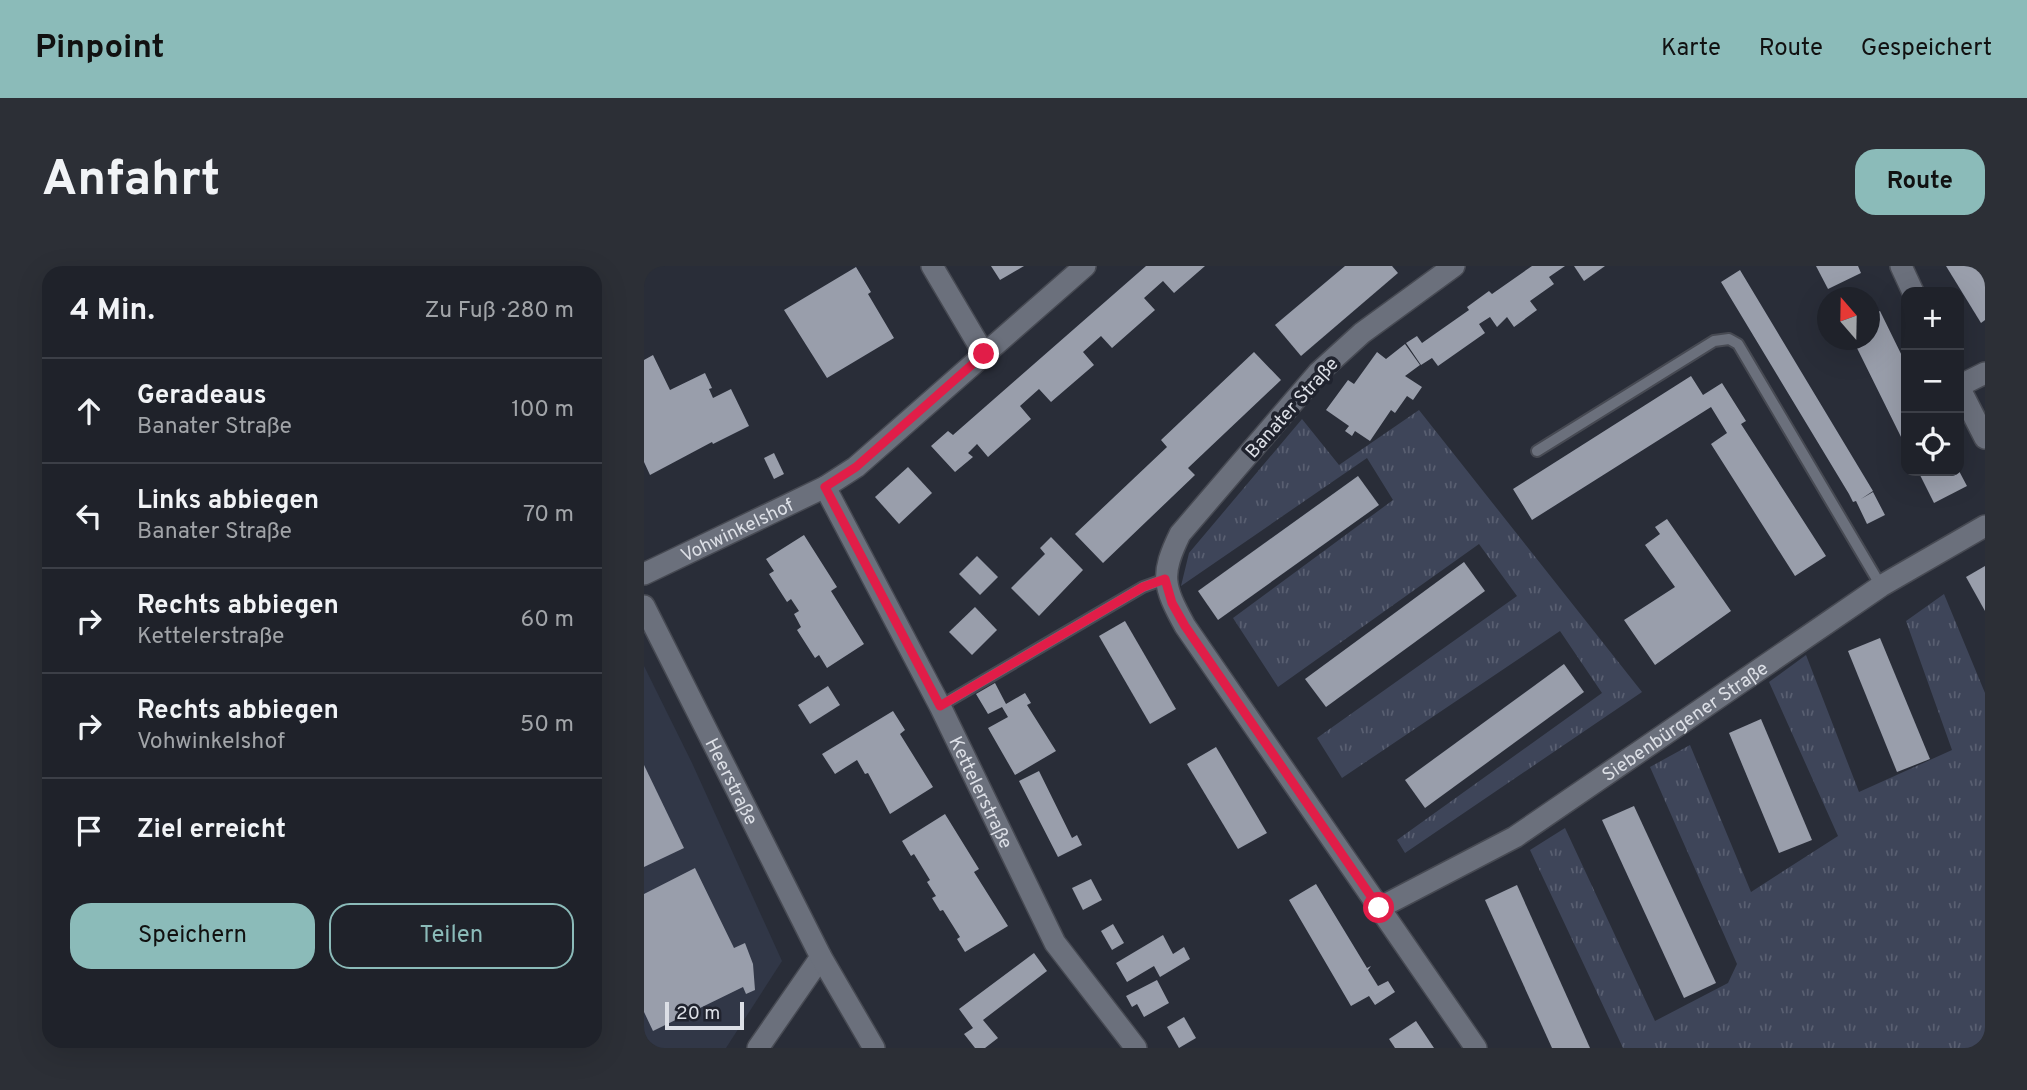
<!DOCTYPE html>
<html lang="de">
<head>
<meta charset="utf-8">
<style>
  :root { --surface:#1f222a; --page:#2c2f36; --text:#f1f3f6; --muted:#a1a4a8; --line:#3c3f47; --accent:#8bbbb9 }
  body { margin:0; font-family:Overpass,sans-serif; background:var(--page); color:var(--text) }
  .controls { position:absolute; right:21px; top:21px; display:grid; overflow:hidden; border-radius:14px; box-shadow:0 7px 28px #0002 }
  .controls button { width:63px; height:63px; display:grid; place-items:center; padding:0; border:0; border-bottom:2px solid var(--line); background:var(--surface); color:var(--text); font:35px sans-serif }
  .compass { position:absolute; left:1173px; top:21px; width:63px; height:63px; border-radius:50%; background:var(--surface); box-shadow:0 7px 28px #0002; rotate:340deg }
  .scale { position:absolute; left:21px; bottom:18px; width:79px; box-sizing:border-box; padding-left:7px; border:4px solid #dcdfe6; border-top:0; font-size:19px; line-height:24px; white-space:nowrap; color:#dcdfe6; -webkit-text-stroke:5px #20232e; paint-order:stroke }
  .stop { position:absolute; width:21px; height:21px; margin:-16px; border:5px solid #e11d48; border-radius:50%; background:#fff }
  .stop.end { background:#e11d48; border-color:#fff; box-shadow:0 2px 7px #0008 }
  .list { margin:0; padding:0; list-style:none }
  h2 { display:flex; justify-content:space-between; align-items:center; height:91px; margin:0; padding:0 28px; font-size:30px }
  h2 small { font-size:23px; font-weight:400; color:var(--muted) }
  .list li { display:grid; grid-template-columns:46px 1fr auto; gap:21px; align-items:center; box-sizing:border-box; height:105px; padding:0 28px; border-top:2px solid var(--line) }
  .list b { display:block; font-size:26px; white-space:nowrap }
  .list p { margin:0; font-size:23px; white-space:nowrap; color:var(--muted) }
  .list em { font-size:23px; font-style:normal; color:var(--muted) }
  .actions { display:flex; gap:14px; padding:21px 28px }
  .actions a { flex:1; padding:16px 0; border:2px solid var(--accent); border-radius:21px; text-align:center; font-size:24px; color:var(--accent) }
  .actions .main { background:var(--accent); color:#111 }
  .icon { flex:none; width:38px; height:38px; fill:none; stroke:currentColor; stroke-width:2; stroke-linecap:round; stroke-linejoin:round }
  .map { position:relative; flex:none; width:1341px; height:782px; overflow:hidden; border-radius:21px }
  header { display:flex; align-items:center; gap:42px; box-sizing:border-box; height:98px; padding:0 35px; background:var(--accent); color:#111 }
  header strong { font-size:33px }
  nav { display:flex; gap:38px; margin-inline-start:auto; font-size:24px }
  .intro { display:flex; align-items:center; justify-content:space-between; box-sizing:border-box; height:168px; padding:0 42px }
  h1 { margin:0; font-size:49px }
  .button { padding:18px 32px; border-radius:21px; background:var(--accent); color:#111; font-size:24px; font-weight:700 }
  main { display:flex; gap:42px; padding:0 42px }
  aside { flex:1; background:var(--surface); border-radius:21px; box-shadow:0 7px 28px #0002 }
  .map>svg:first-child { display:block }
  .built { fill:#313747 }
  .grass { fill:url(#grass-tufts) }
  .building { fill:#999eab }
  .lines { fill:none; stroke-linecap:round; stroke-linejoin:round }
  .lane-casing { stroke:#474a53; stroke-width:14 }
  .street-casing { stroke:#474a53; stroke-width:24 }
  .secondary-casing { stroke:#474a53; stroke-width:24 }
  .lane { stroke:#6b707c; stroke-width:10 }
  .street { stroke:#6b707c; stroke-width:21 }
  .secondary { stroke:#6b707c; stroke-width:21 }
  .route { stroke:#e11d48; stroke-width:9 }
  .labels { text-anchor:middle; stroke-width:7; stroke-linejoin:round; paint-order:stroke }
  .street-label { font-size:19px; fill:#dcdfe6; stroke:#20232e }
</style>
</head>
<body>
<header>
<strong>Pinpoint</strong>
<nav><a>Karte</a><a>Route</a><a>Gespeichert</a></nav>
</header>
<div class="intro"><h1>Anfahrt</h1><a class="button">Route</a></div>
<main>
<aside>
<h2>4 Min.<small>Zu Fuß · 280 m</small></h2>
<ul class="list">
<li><svg class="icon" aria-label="ahead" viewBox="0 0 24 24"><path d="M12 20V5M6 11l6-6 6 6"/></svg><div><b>Geradeaus</b><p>Banater Straße</p></div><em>100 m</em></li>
<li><svg class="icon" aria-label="left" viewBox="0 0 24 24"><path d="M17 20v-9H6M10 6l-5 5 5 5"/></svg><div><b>Links abbiegen</b><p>Banater Straße</p></div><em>70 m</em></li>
<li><svg class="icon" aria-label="right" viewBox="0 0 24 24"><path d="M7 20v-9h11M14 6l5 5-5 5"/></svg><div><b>Rechts abbiegen</b><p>Kettelerstraße</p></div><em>60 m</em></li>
<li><svg class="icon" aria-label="right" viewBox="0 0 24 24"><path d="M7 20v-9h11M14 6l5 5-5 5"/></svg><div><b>Rechts abbiegen</b><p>Vohwinkelshof</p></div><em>50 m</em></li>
<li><svg class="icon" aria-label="arrive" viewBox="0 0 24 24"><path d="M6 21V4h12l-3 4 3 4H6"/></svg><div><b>Ziel erreicht</b></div></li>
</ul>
<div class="actions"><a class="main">Speichern</a><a>Teilen</a></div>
</aside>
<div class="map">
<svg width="1341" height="782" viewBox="0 0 1341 782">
  <defs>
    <pattern id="grass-tufts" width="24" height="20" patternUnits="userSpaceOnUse" patternTransform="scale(1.75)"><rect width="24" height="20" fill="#3e4559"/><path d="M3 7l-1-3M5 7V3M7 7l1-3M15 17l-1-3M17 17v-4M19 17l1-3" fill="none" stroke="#595f71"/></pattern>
  </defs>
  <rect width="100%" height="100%" fill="#292d38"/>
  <polygon class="built" points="0,400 48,497 138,695 82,782 0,782"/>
  <g class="grass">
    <polygon points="775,144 998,426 761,587 753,574 958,427 916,365 698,512 673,472 873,330 835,278 634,421 589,352 749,234 723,192 537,320 545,287 658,153 695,199"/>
    <polygon points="1300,328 1341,427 1341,782 979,782 886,584 921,562 1011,755 1084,717 1093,698 1006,501 1046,479 1107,626 1194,570 1125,416 1162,389 1215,526 1308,484 1262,355"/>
  </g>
  <g class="building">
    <polygon points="347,0 380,0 356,14"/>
    <polygon points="502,0 561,0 530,27 519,15 500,32 511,44 468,82 457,70 439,86 450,99 407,136 395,123 376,140 387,153 344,191 333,178 324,187 329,191 311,206 287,180 304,165 309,169"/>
    <polygon points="701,0 748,0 754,7 657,90 631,59"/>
    <polygon points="888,0 921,0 905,11 910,18 886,35 893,44 870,61 863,51 853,61 846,51 835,58 841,67 794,100 788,92 777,99 762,77 773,70 778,77 825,44 823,41 845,25 848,28"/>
    <polygon points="930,0 961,0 940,15"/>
    <polygon points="1172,0 1214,0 1217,7 1184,23"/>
    <polygon points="1302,0 1341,0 1341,54 1337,57"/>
    <polygon points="212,1 227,26 224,28 250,72 183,112 140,44"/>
    <polygon points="1096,4 1229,225 1217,233 1229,226 1241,249 1223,258 1212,235 1209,236 1205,228 1077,16"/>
    <polygon points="1236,45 1262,98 1262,181 1209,74 1226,74 1226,50"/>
    <polygon points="761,78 776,99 761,110 778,121 769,134 763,130 751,147 747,144 726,175 711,165 708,170 701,165 705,160 682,144 704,114 710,118 733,86 742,93"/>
    <polygon points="610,86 637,114 544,202 551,209 459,297 431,268 523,181 517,174"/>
    <polygon points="9,89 26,124 61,107 68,122 65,123 69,132 87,123 105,160 69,178 68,176 6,209 0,196 0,94"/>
    <polygon points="1047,110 1059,129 1078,117 1102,155 1097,158 1182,290 1151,310 1067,178 1083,167 1067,141 888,254 869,223"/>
    <polygon points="130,187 140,208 130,213 120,192"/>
    <polygon points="264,201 288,227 255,258 231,231"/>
    <polygon points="1274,205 1315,205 1323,220 1290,237"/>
    <polygon points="714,210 735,239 574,354 554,325"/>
    <polygon points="1023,253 1087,345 1011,399 980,354 1031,321 1001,279 1016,268 1011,261"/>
    <polygon points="160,269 193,321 187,325 220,378 183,402 175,389 171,392 153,364 157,361 150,348 155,345 147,333 143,336 125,308 130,305 122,293"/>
    <polygon points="407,271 439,304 395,350 367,322 401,288 396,282"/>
    <polygon points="333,290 354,311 336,329 315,308"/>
    <polygon points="820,296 841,325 682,441 661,413"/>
    <polygon points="1341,300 1341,345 1322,311"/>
    <polygon points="331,341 353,364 328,389 305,366"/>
    <polygon points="481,355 532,443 506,458 455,370"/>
    <polygon points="1236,372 1286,493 1253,506 1204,385"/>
    <polygon points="920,398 940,426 781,542 761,514"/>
    <polygon points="351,417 362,438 381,427 387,437 383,439 412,485 371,509 344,462 364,451 358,441 344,448 332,428"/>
    <polygon points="184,420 196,439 166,458 154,439"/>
    <polygon points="249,445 261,464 256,468 289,521 246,548 224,507 221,508 213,494 191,508 178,488"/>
    <polygon points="1117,453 1168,574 1135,587 1085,467"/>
    <polygon points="572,481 623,567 594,583 543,498"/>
    <polygon points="0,499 40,582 0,601"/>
    <polygon points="395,505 428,572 433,569 438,579 414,591 375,515"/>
    <polygon points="990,540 1072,717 1040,732 958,554"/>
    <polygon points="301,548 335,603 330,606 364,660 321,686 313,673 316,671 299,644 296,645 288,632 292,630 283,616 286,614 270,588 267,590 258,575"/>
    <polygon points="51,602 90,682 101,677 109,698 111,724 102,728 99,721 9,765 0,746 0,628"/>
    <polygon points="447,613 458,634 439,644 428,622"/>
    <polygon points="672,618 723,702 727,700 724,704 734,720 744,715 751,726 731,739 725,730 707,740 645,634"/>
    <polygon points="873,619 946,782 908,782 841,634"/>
    <polygon points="469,658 480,677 468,684 457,665"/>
    <polygon points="519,669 529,688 540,681 546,693 516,711 510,700 483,716 472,697"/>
    <polygon points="390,687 403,705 339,754 354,772 341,782 331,782 320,768 329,762 315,743"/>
    <polygon points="513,714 525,737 500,751 493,738 488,741 482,730"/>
    <polygon points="540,751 552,772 535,782 523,761"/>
    <polygon points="772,755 790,782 751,782 745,773"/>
  </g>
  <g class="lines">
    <defs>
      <g id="lane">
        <polyline points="893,185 1070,75 1085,73 1094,78 1237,320"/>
        <polyline points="296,440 499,321 521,313"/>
      </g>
      <g id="street">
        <polyline points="288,0 340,88"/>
        <path d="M810,0L718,67L674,107L536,268C516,309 519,320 541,360L832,782"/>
        <polyline points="1257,0 1269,26"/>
        <polyline points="1315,120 1341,107"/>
        <polyline points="1315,121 1341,172"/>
        <path id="s1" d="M181,221L296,440L411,677L492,782"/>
        <path id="s2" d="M0,308L181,221L212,201L441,0"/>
        <path id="s3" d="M735,642L871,571L1237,320L1341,260"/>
        <polyline points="114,782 177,691"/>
      </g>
      <g id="secondary">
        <path id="s4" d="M0,340L177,691L230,782"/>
      </g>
    </defs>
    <use href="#lane" class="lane-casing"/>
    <use href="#street" class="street-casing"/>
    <use href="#secondary" class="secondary-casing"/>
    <use href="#lane" class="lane"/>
    <use href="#street" class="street"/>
    <use href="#secondary" class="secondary"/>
  </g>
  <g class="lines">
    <polyline class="route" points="340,88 212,201 181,221 296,440 499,321 521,313 528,337 541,360 735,642"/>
  </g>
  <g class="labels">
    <g class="street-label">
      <text transform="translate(647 141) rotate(-48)" y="7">Banater Straße</text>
      <text dy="7" stroke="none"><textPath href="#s2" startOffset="103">Vohwinkelshof</textPath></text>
      <text dy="7" stroke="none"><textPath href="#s3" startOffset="359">Siebenbürgener Straße</textPath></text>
      <text dy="7" stroke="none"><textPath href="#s4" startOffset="196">Heerstraße</textPath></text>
      <text dy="7" stroke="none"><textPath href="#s1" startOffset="343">Kettelerstraße</textPath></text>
    </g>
  </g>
</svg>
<div class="controls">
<button>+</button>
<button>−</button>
<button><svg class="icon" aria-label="locate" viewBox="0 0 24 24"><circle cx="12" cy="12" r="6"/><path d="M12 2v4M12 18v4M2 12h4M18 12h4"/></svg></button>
</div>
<svg class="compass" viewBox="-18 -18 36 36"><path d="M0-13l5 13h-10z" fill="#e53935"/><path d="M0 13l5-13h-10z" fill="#a1a4a8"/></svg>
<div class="scale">20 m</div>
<div class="stop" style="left:735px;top:642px"></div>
<div class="stop end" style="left:340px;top:88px"></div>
</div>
</main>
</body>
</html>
